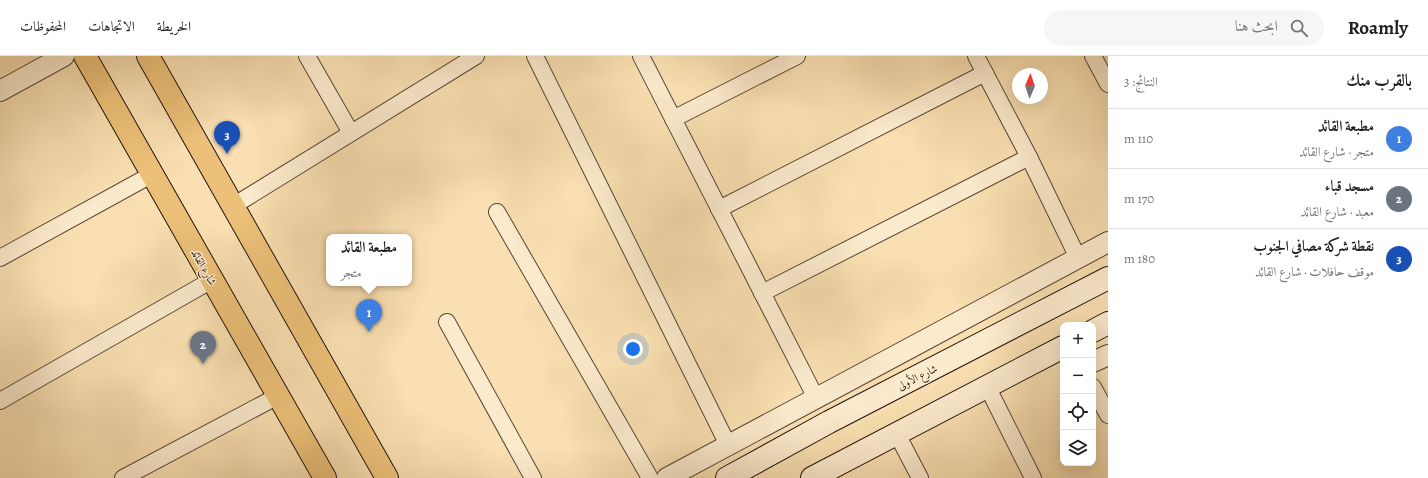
<!DOCTYPE html>
<html lang="ar">
<head>
<meta charset="utf-8">
<style>
  :root { --surface:#fff; --page:#f6f6f6; --text:#202124; --muted:#757577; --line:#e0e0e0; --accent:#8f2418 }
  body { margin:0; font-family:Alegreya,Amiri,serif; background:var(--page); color:var(--text); direction:rtl }
  .controls { position:absolute; right:12px; bottom:12px; display:grid; overflow:hidden; border-radius:8px; box-shadow:0 4px 16px #0002 }
  .controls button { width:36px; height:36px; display:grid; place-items:center; padding:0; border:0; border-bottom:1px solid var(--line); background:var(--surface); color:var(--text); font:20px sans-serif }
  .compass { position:absolute; left:1012px; top:12px; width:36px; height:36px; border-radius:50%; background:var(--surface); box-shadow:0 4px 16px #0002; rotate:2deg }
  .you { position:absolute; left:633px; top:293px; width:14px; height:14px; margin:-10px; border:3px solid #fff; border-radius:50%; background:#1a73e8; box-shadow:0 0 0 6px #1a73e833 }
  .badge { display:grid; place-items:center; width:26px; height:26px; border-radius:50%; background:var(--accent); color:#fff; font-size:13px; font-weight:700 }
  .pin { position:absolute; translate:-50% -33px; filter:drop-shadow(0 1px 2px #0008) }
  .pin::after { content:''; position:absolute; top:21px; width:14px; height:12px; background:inherit; clip-path:polygon(0 0,100% 0,50% 100%) }
  .popup { position:absolute; left:326px; top:178px; width:86px; height:52px; box-sizing:border-box; display:grid; place-content:center; border-radius:8px; background:var(--surface); filter:drop-shadow(0 1px 3px #0005); font-size:13px; white-space:nowrap; color:var(--muted) }
  .popup b { font-size:15px; color:var(--text) }
  .popup::after { content:''; position:absolute; left:50%; top:100%; margin-left:-8px; border:8px solid transparent; border-top-color:var(--surface) }
  .list { margin:0; padding:0; list-style:none }
  h2 { display:flex; justify-content:space-between; align-items:center; height:52px; margin:0; padding:0 16px; font-size:17px }
  h2 small { font-size:13px; font-weight:400; color:var(--muted) }
  .list li { display:grid; grid-template-columns:26px 1fr auto; gap:12px; align-items:center; box-sizing:border-box; height:60px; padding:0 16px; border-top:1px solid var(--line) }
  .list b { display:block; font-size:15px; white-space:nowrap }
  .list p { margin:0; font-size:13px; white-space:nowrap; color:var(--muted) }
  .list em { font-size:13px; font-style:normal; color:var(--muted) }
  .icon { flex:none; width:22px; height:22px; fill:none; stroke:currentColor; stroke-width:2; stroke-linecap:round; stroke-linejoin:round }
  .map { position:relative; flex:none; width:1108px; height:422px; overflow:hidden; direction:ltr }
  header { display:flex; align-items:center; gap:24px; box-sizing:border-box; height:56px; padding:0 20px; background:var(--surface); border-bottom:1px solid var(--line) }
  header strong { font-size:19px }
  nav { display:flex; gap:22px; margin-inline-start:auto; font-size:14px }
  .search { width:280px; height:36px; background:var(--page); display:flex; align-items:center; gap:10px; box-sizing:border-box; padding:0 14px; border-radius:22px; color:var(--muted); font-size:15px }
  main { display:flex }
  aside { flex:1; background:var(--surface) }
  .map>svg:first-child { display:block }
  .lines { fill:none; stroke-linecap:round; stroke-linejoin:round }
  .minor-casing { stroke:#564638; stroke-width:18 }
  .tertiary-casing { stroke:#564638; stroke-width:22 }
  .secondary-casing { stroke:#20130f; stroke-width:24 }
  .primary-casing { stroke:#20130f; stroke-width:24 }
  .minor { stroke:#fbeacc; stroke-width:16 }
  .tertiary { stroke:#fbeacc; stroke-width:20 }
  .secondary { stroke:#fbeacc; stroke-width:22 }
  .primary { stroke:#ecc078; stroke-width:22 }
  .labels { text-anchor:middle; stroke-width:3; stroke-linejoin:round; paint-order:stroke }
  .street-label { font-size:11px; fill:#20130f; stroke:#fbeacc }
</style>
</head>
<body>
<header>
<strong>Roamly</strong>
<div class="search"><svg class="icon" aria-label="search" viewBox="0 0 24 24"><circle cx="10" cy="10" r="6"/><path d="M15 15l6 6"/></svg>ابحث هنا</div>
<nav><a>الخريطة</a><a>الاتجاهات</a><a>المحفوظات</a></nav>
</header>
<main>
<aside>
<h2>بالقرب منك<small>النتائج: 3</small></h2>
<ul class="list">
<li><span class="badge" style="background:#3f7fe0">1</span><div><b>مطبعة القائد</b><p>متجر · شارع القائد</p></div><em>110 m</em></li>
<li><span class="badge" style="background:#6b7280">2</span><div><b>مسجد قباء</b><p>معبد · شارع القائد</p></div><em>170 m</em></li>
<li><span class="badge" style="background:#1a4fb4">3</span><div><b>نقطة شركة مصافي الجنوب</b><p>موقف حافلات · شارع القائد</p></div><em>180 m</em></li>
</ul>
</aside>
<div class="map">
<svg width="1108" height="422" viewBox="0 0 1108 422">
  <rect width="100%" height="100%" fill="#f9dfb1"/>
  <filter id="stains"><feTurbulence type="fractalNoise" baseFrequency=".005" numOctaves="4"/><feColorMatrix values="0 0 0 0 .2 0 0 0 0 .09 0 0 0 0 .02 0 0 0 .5 -.17"/></filter>
  <radialGradient id="worn" r=".72"><stop offset=".6" stop-color="#630" stop-opacity="0"/><stop offset="1" stop-color="#630" stop-opacity=".3"/></radialGradient>
  <g class="lines">
    <defs>
      <g id="minor">
        <polyline points="307,0 351,77"/>
        <polyline points="535,0 728,389"/>
        <polyline points="641,0 816,342"/>
        <polyline points="976,0 1029,101 1078,202"/>
        <polyline points="1093,0 1108,28"/>
        <polyline points="673,63 797,0"/>
        <polyline points="233,150 476,0"/>
        <polyline points="719,153 985,17"/>
        <polyline points="497,156 650,422"/>
        <polyline points="0,202 151,119"/>
        <polyline points="762,237 1029,101"/>
        <polyline points="447,266 533,422"/>
        <polyline points="987,330 1033,422"/>
        <polyline points="1093,331 1108,359"/>
        <polyline points="0,345 212,224"/>
        <polyline points="897,378 920,422"/>
        <polyline points="123,422 278,340"/>
      </g>
      <g id="tertiary">
        <polyline points="0,35 64,0"/>
        <polyline points="1093,306 1108,299"/>
        <polyline points="667,422 1108,186"/>
      </g>
      <g id="secondary">
        <polyline points="1093,275 1108,267"/>
        <polyline points="727,422 829,366 1108,222"/>
        <polyline points="812,422 1063,291"/>
      </g>
      <g id="primary">
        <polyline points="85,0 325,422"/>
        <polyline points="148,0 387,422"/>
      </g>
    </defs>
    <use href="#minor" class="minor-casing"/>
    <use href="#tertiary" class="tertiary-casing"/>
    <use href="#secondary" class="secondary-casing"/>
    <use href="#primary" class="primary-casing"/>
    <use href="#minor" class="minor"/>
    <use href="#tertiary" class="tertiary"/>
    <use href="#secondary" class="secondary"/>
    <use href="#primary" class="primary"/>
  </g>
  <g class="labels">
    <g class="street-label">
      <text transform="translate(204 211) rotate(60)" y="4">شارع القائد</text>
      <text transform="translate(917 321) rotate(-27)" y="4">شارع الأولى</text>
    </g>
  </g>
  <rect width="100%" height="100%" filter="url(#stains)"/>
  <rect width="100%" height="100%" fill="url(#worn)"/>
</svg>
<div class="controls">
<button>+</button>
<button>−</button>
<button><svg class="icon" aria-label="locate" viewBox="0 0 24 24"><circle cx="12" cy="12" r="6"/><path d="M12 2v4M12 18v4M2 12h4M18 12h4"/></svg></button>
<button><svg class="icon" aria-label="layers" viewBox="0 0 24 24"><path d="M12 4l9 5-9 5-9-5zM3 14l9 5 9-5"/></svg></button>
</div>
<svg class="compass" viewBox="-18 -18 36 36"><path d="M0-13l5 13h-10z" fill="#e53935"/><path d="M0 13l5-13h-10z" fill="#757577"/></svg>
<div class="you"></div>
<div class="pin badge" style="left:369px;top:276px;background:#3f7fe0">1</div>
<div class="popup"><b>مطبعة القائد</b>متجر</div>
<div class="pin badge" style="left:203px;top:308px;background:#6b7280">2</div>
<div class="pin badge" style="left:227px;top:98px;background:#1a4fb4">3</div>
</div>
</main>
</body>
</html>
